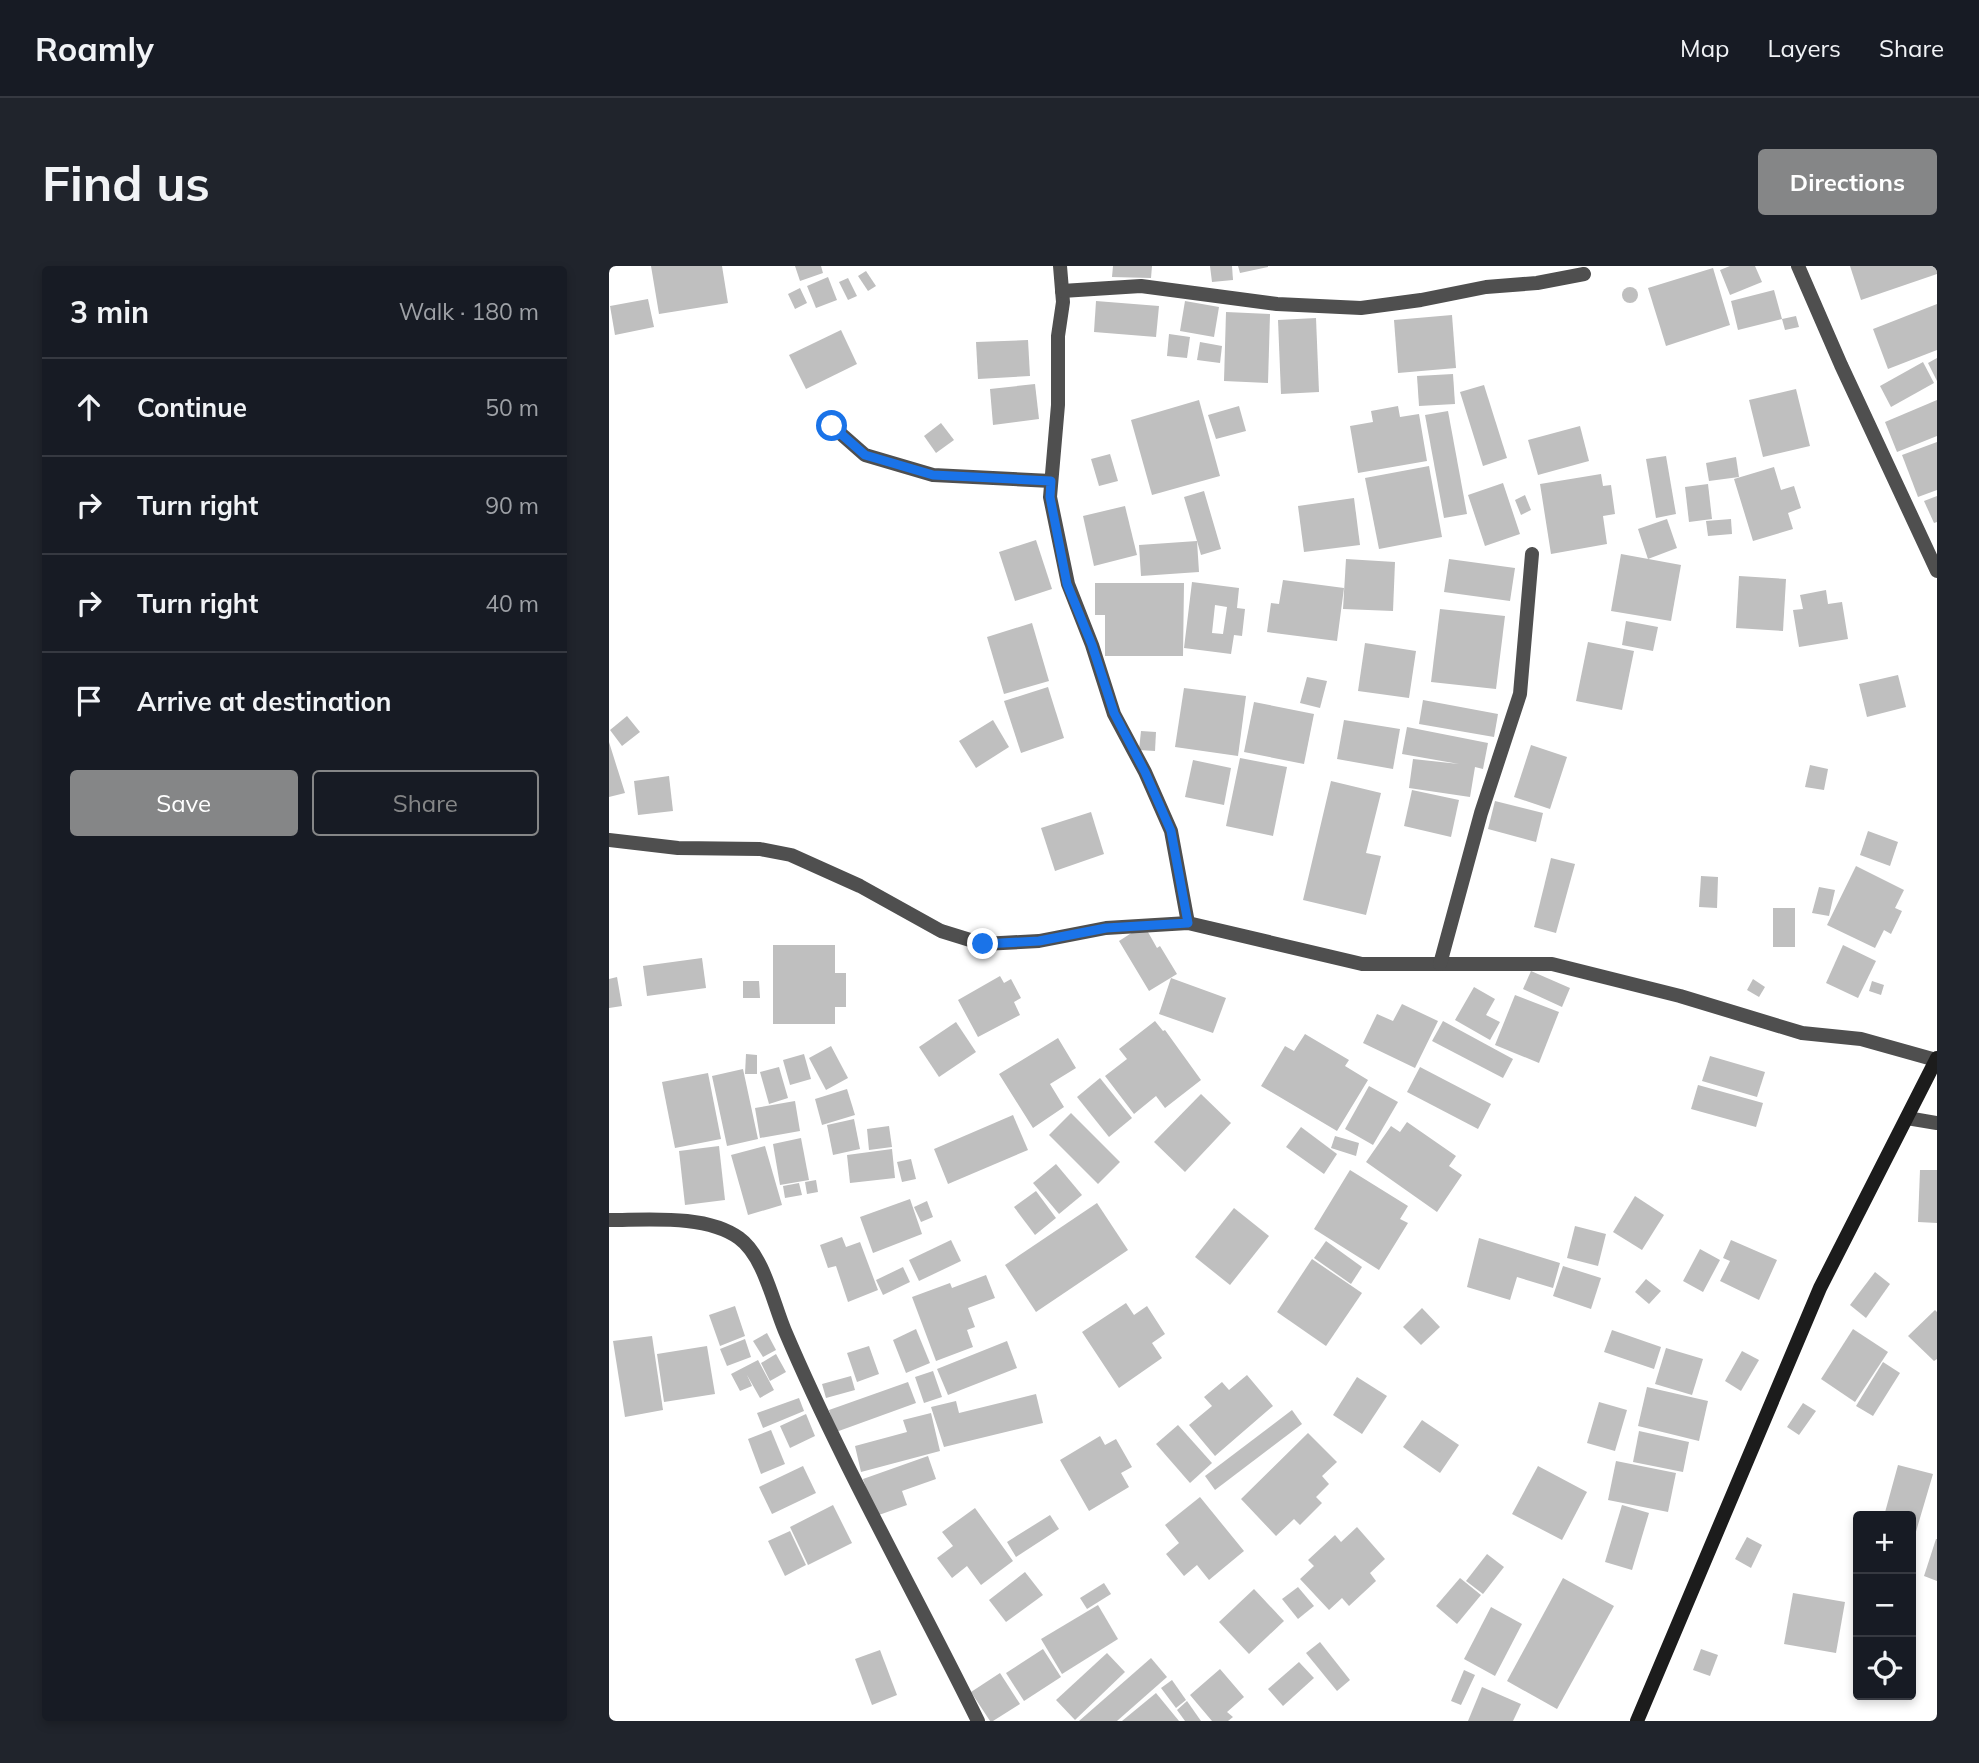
<!DOCTYPE html>
<html lang="en">
<head>
<meta charset="utf-8">
<style>
  :root { --surface:#171b24; --page:#20242c; --text:#f1f3f6; --muted:#9ea1a6; --line:#363941; --accent:#858687 }
  body { margin:0; font-family:Mulish,sans-serif; background:var(--page); color:var(--text) }
  .controls { position:absolute; right:21px; bottom:21px; display:grid; overflow:hidden; border-radius:7px; box-shadow:0 4px 10px #0003 }
  .controls button { width:63px; height:63px; display:grid; place-items:center; padding:0; border:0; border-bottom:2px solid var(--line); background:var(--surface); color:var(--text); font:35px sans-serif }
  .stop { position:absolute; width:21px; height:21px; margin:-16px; border:5px solid #1a73e8; border-radius:50%; background:#fff }
  .stop.end { background:#1a73e8; border-color:#fff; box-shadow:0 2px 7px #0008 }
  .list { margin:0; padding:0; list-style:none }
  h2 { display:flex; justify-content:space-between; align-items:center; height:91px; margin:0; padding:0 28px; font-size:30px }
  h2 small { font-size:23px; font-weight:400; color:var(--muted) }
  .list li { display:grid; grid-template-columns:46px 1fr auto; gap:21px; align-items:center; box-sizing:border-box; height:98px; padding:0 28px; border-top:2px solid var(--line) }
  .list b { display:block; font-size:26px; white-space:nowrap }
  .list em { font-size:23px; font-style:normal; color:var(--muted) }
  .actions { display:flex; gap:14px; padding:21px 28px }
  .actions a { flex:1; padding:16px 0; border:2px solid var(--accent); border-radius:7px; text-align:center; font-size:24px; color:var(--accent) }
  .actions .main { background:var(--accent); color:#fff }
  .icon { flex:none; width:38px; height:38px; fill:none; stroke:currentColor; stroke-width:2; stroke-linecap:round; stroke-linejoin:round }
  .map { position:relative; flex:none; width:1328px; height:1455px; overflow:hidden; border-radius:7px }
  header { display:flex; align-items:center; gap:42px; box-sizing:border-box; height:98px; padding:0 35px; background:var(--surface); border-bottom:2px solid var(--line) }
  header strong { font-size:33px }
  nav { display:flex; gap:38px; margin-inline-start:auto; font-size:24px }
  .intro { display:flex; align-items:center; justify-content:space-between; box-sizing:border-box; height:168px; padding:0 42px }
  h1 { margin:0; font-size:49px }
  .button { padding:18px 32px; border-radius:7px; background:var(--accent); color:#fff; font-size:24px; font-weight:700 }
  main { display:flex; gap:42px; padding:0 42px }
  aside { flex:1; background:var(--surface); border-radius:7px; box-shadow:0 4px 10px #0003 }
  .map>svg:first-child { display:block }
  .building { fill:#bfbfbf; fill-rule:evenodd }
  .lines { fill:none; stroke-linecap:round; stroke-linejoin:round }
  .street { stroke:#4f4f4f; stroke-width:14 }
  .secondary { stroke:#1c1c1c; stroke-width:14 }
  .route { stroke:#1a73e8; stroke-width:9 }
</style>
</head>
<body>
<header>
<strong>Roamly</strong>
<nav><a>Map</a><a>Layers</a><a>Share</a></nav>
</header>
<div class="intro"><h1>Find us</h1><a class="button">Directions</a></div>
<main>
<aside>
<h2>3 min<small>Walk · 180 m</small></h2>
<ul class="list">
<li><svg class="icon" aria-label="ahead" viewBox="0 0 24 24"><path d="M12 20V5M6 11l6-6 6 6"/></svg><div><b>Continue</b></div><em>50 m</em></li>
<li><svg class="icon" aria-label="right" viewBox="0 0 24 24"><path d="M7 20v-9h11M14 6l5 5-5 5"/></svg><div><b>Turn right</b></div><em>90 m</em></li>
<li><svg class="icon" aria-label="right" viewBox="0 0 24 24"><path d="M7 20v-9h11M14 6l5 5-5 5"/></svg><div><b>Turn right</b></div><em>40 m</em></li>
<li><svg class="icon" aria-label="arrive" viewBox="0 0 24 24"><path d="M6 21V4h12l-3 4 3 4H6"/></svg><div><b>Arrive at destination</b></div></li>
</ul>
<div class="actions"><a class="main">Save</a><a>Share</a></div>
</aside>
<div class="map">
<svg width="1328" height="1455" viewBox="0 0 1328 1455">
  <rect width="100%" height="100%" fill="#fff"/>
  <g class="building">
    <polygon points="42,0 113,0 119,37 50,48"/>
    <polygon points="186,0 212,0 214,7 191,15"/>
    <polygon points="504,0 543,0 542,12 503,11"/>
    <polygon points="601,0 623,0 624,14 603,16"/>
    <polygon points="629,0 659,0 659,1 631,7"/>
    <polygon points="1121,0 1146,0 1153,16 1121,29 1111,4"/>
    <polygon points="1241,0 1328,0 1328,8 1252,34"/>
    <polygon points="1104,2 1121,59 1057,80 1039,22"/>
    <polygon points="257,5 267,20 259,25 249,10"/>
    <polygon points="219,11 228,34 207,42 198,20"/>
    <polygon points="239,12 248,30 239,34 230,16"/>
    <circle cx="1021" cy="29" r="8"/>
    <polygon points="191,22 198,37 186,43 179,28"/>
    <polygon points="1165,24 1173,53 1129,64 1122,35"/>
    <polygon points="39,33 45,61 6,69 1,40"/>
    <polygon points="487,35 550,40 547,71 485,66"/>
    <polygon points="576,35 610,41 605,71 571,65"/>
    <polygon points="1328,38 1328,84 1279,103 1264,63"/>
    <polygon points="617,46 661,48 659,117 615,115"/>
    <polygon points="843,49 847,102 789,107 785,54"/>
    <polygon points="1187,50 1190,61 1176,64 1173,53"/>
    <polygon points="707,52 710,126 672,128 669,54"/>
    <polygon points="232,64 248,98 197,123 180,89"/>
    <polygon points="560,68 581,71 578,92 558,90"/>
    <polygon points="419,74 421,110 369,113 367,76"/>
    <polygon points="591,76 613,80 611,97 588,94"/>
    <polygon points="1328,92 1328,115 1319,97"/>
    <polygon points="1314,96 1325,117 1282,141 1271,120"/>
    <polygon points="844,108 846,138 810,140 808,110"/>
    <polygon points="426,118 430,153 384,159 381,123"/>
    <polygon points="875,119 898,192 874,200 851,126"/>
    <polygon points="1187,123 1201,180 1154,191 1140,134"/>
    <polygon points="590,134 611,210 543,229 522,154"/>
    <polygon points="1328,134 1328,170 1288,186 1276,156"/>
    <polygon points="630,140 637,165 607,173 599,149"/>
    <polygon points="789,140 791,151 810,148 818,195 749,207 741,160 764,156 762,145"/>
    <polygon points="839,145 858,248 835,252 816,149"/>
    <polygon points="332,157 345,174 327,187 315,170"/>
    <polygon points="971,160 980,195 929,209 919,174"/>
    <polygon points="1328,176 1328,224 1309,231 1293,189"/>
    <polygon points="501,188 509,215 490,220 482,193"/>
    <polygon points="1057,190 1067,248 1047,252 1037,193"/>
    <polygon points="1127,191 1130,211 1100,215 1097,197"/>
    <polygon points="820,200 833,271 770,283 756,212"/>
    <polygon points="1165,201 1172,224 1185,220 1192,242 1179,247 1184,263 1144,275 1125,213"/>
    <polygon points="992,208 994,220 1002,219 1006,248 994,250 998,278 942,288 931,218"/>
    <polygon points="894,217 911,268 876,280 859,229"/>
    <polygon points="1099,218 1103,253 1080,256 1076,221"/>
    <polygon points="595,225 612,283 592,289 588,275 590,306 532,310 530,279 588,275 575,231"/>
    <polygon points="916,229 922,244 912,249 906,234"/>
    <polygon points="1328,230 1328,256 1325,257 1315,235"/>
    <polygon points="745,232 751,279 695,286 689,240"/>
    <polygon points="516,240 528,289 485,300 474,250"/>
    <polygon points="1058,253 1068,282 1039,293 1029,263"/>
    <polygon points="1122,253 1123,268 1099,270 1097,255"/>
    <polygon points="427,274 443,323 406,335 390,286"/>
    <polygon points="1012,288 1072,299 1062,355 1002,345"/>
    <polygon points="737,293 786,296 784,345 734,343"/>
    <polygon points="840,293 906,302 901,335 835,326"/>
    <polygon points="1130,310 1177,313 1174,365 1127,362"/>
    <polygon points="674,314 735,322 728,375 658,366 662,337 670,338"/>
    <path d="M583,316L630,322L628,342L636,343L633,370L625,369L622,388L575,382ZM606,339L618,341L614,368L603,367Z"/>
    <polygon points="486,317 575,317 574,390 496,390 496,349 486,349"/>
    <polygon points="1217,324 1219,338 1233,336 1239,373 1190,381 1184,344 1194,343 1191,329"/>
    <polygon points="831,343 896,350 887,423 822,416"/>
    <polygon points="1017,355 1049,361 1044,385 1013,379"/>
    <polygon points="423,357 440,415 395,428 378,371"/>
    <polygon points="979,376 1025,385 1013,444 967,435"/>
    <polygon points="756,377 807,385 800,432 749,425"/>
    <polygon points="1289,409 1297,441 1258,451 1250,418"/>
    <polygon points="698,411 718,415 711,442 691,437"/>
    <polygon points="439,421 455,472 412,487 395,435"/>
    <polygon points="575,422 637,430 629,490 566,481"/>
    <polygon points="814,434 889,448 885,471 810,458"/>
    <polygon points="645,436 705,448 695,498 635,486"/>
    <polygon points="18,450 31,466 13,480 1,464"/>
    <polygon points="384,454 400,481 367,502 350,475"/>
    <polygon points="735,454 791,463 784,503 728,493"/>
    <polygon points="798,461 879,477 874,503 866,501 861,531 800,522 804,493 850,498 793,488"/>
    <polygon points="532,465 547,466 546,485 530,484"/>
    <polygon points="0,476 16,527 0,531"/>
    <polygon points="922,479 958,491 941,543 905,531"/>
    <polygon points="631,492 678,501 664,570 617,560"/>
    <polygon points="584,494 622,502 615,539 576,531"/>
    <polygon points="1201,499 1219,503 1215,524 1196,521"/>
    <polygon points="60,510 64,545 29,549 25,515"/>
    <polygon points="722,515 772,527 757,587 772,590 757,649 694,634"/>
    <polygon points="803,524 850,534 842,571 795,560"/>
    <polygon points="886,535 934,547 927,576 879,563"/>
    <polygon points="482,546 495,588 446,605 432,562"/>
    <polygon points="1259,565 1289,576 1281,600 1251,589"/>
    <polygon points="942,592 966,598 947,667 925,661"/>
    <polygon points="1247,600 1295,624 1286,642 1293,645 1282,668 1275,664 1266,682 1218,659"/>
    <polygon points="1092,610 1109,611 1108,642 1090,641"/>
    <polygon points="1210,621 1226,624 1220,650 1203,647"/>
    <rect x="1164" y="642" width="22" height="39"/>
    <polygon points="535,659 548,682 551,680 568,708 540,725 510,675"/>
    <polygon points="164,679 226,679 226,707 237,707 237,741 226,741 226,758 164,758"/>
    <polygon points="1234,679 1267,695 1249,732 1217,717"/>
    <polygon points="93,692 97,722 38,730 34,700"/>
    <polygon points="922,705 961,722 953,741 914,723"/>
    <polygon points="391,710 395,717 402,713 412,732 405,736 411,749 369,771 349,734"/>
    <polygon points="8,711 13,740 0,742 0,713"/>
    <polygon points="562,712 617,732 604,767 550,748"/>
    <polygon points="1144,713 1156,721 1150,731 1138,724"/>
    <polygon points="134,715 150,715 151,732 134,732"/>
    <polygon points="1263,715 1275,719 1272,729 1260,725"/>
    <polygon points="865,721 886,733 877,749 891,756 881,774 846,754"/>
    <polygon points="906,729 950,746 930,797 886,779"/>
    <polygon points="793,738 829,755 806,802 754,777 768,748 784,755"/>
    <polygon points="546,755 554,765 556,764 592,814 556,842 547,830 525,848 496,810 518,793 510,783"/>
    <polygon points="834,755 904,793 894,812 823,775"/>
    <polygon points="347,756 367,786 330,811 310,781"/>
    <polygon points="696,768 740,794 736,800 759,814 728,865 652,820 676,780 685,785"/>
    <polygon points="449,772 467,802 441,818 455,841 424,862 390,808"/>
    <polygon points="222,780 239,812 217,824 200,792"/>
    <polygon points="137,788 148,789 148,808 136,808"/>
    <polygon points="195,788 202,813 181,819 174,794"/>
    <polygon points="1101,790 1156,806 1148,831 1093,815"/>
    <polygon points="170,801 179,832 160,838 151,806"/>
    <polygon points="811,801 882,838 869,863 798,826"/>
    <polygon points="134,803 149,873 118,880 103,810"/>
    <polygon points="99,807 112,873 66,882 53,816"/>
    <polygon points="491,812 523,852 500,871 468,831"/>
    <polygon points="1089,819 1154,837 1147,861 1082,843"/>
    <polygon points="760,820 789,836 764,879 736,863"/>
    <polygon points="238,823 246,849 213,859 206,833"/>
    <polygon points="592,828 622,857 576,906 545,876"/>
    <polygon points="186,835 191,865 151,872 146,842"/>
    <polygon points="462,847 511,896 489,918 440,869"/>
    <polygon points="404,849 419,884 339,918 325,883"/>
    <polygon points="245,853 251,883 224,889 218,859"/>
    <polygon points="798,856 847,890 840,900 853,909 828,946 757,896 782,860 791,866"/>
    <polygon points="280,860 283,881 260,884 258,863"/>
    <polygon points="692,861 728,888 715,908 677,881"/>
    <polygon points="726,870 750,877 747,890 722,882"/>
    <polygon points="192,872 200,914 171,919 164,878"/>
    <polygon points="110,880 116,934 76,939 70,885"/>
    <polygon points="156,880 173,939 139,949 122,889"/>
    <polygon points="283,883 286,912 241,917 238,889"/>
    <polygon points="302,893 307,913 293,916 288,896"/>
    <polygon points="447,898 473,929 450,948 424,917"/>
    <polygon points="741,904 799,940 791,953 799,957 770,1004 705,963"/>
    <polygon points="1311,904 1328,904 1328,957 1309,956"/>
    <polygon points="207,914 209,926 198,928 196,916"/>
    <polygon points="190,917 193,929 176,932 174,920"/>
    <polygon points="427,925 447,952 426,969 405,941"/>
    <polygon points="1026,930 1055,949 1033,984 1004,966"/>
    <polygon points="301,933 313,968 264,987 251,951"/>
    <polygon points="318,935 324,951 312,956 305,941"/>
    <polygon points="488,937 519,984 427,1046 396,999"/>
    <polygon points="625,942 660,970 621,1019 586,991"/>
    <polygon points="966,960 997,968 989,1000 958,992"/>
    <polygon points="233,971 237,981 251,976 269,1024 239,1036 227,1000 219,1002 211,979"/>
    <polygon points="870,972 951,997 944,1022 908,1011 901,1034 858,1021"/>
    <polygon points="342,974 352,995 310,1015 300,994"/>
    <polygon points="1122,974 1168,994 1150,1034 1111,1015 1121,995 1114,992"/>
    <polygon points="717,975 753,1001 742,1018 705,992"/>
    <polygon points="1091,983 1111,994 1094,1026 1074,1015"/>
    <polygon points="703,993 753,1027 717,1080 668,1046"/>
    <polygon points="954,1000 992,1012 982,1043 944,1030"/>
    <polygon points="294,1001 301,1016 274,1029 267,1014"/>
    <polygon points="1266,1006 1281,1018 1257,1052 1241,1039"/>
    <polygon points="377,1009 386,1032 359,1042 366,1061 358,1064 364,1081 327,1095 303,1031 341,1017 343,1022"/>
    <polygon points="1037,1013 1052,1025 1040,1038 1026,1026"/>
    <polygon points="517,1037 525,1049 538,1040 556,1068 543,1077 553,1092 510,1122 473,1066"/>
    <polygon points="126,1040 136,1070 111,1080 100,1049"/>
    <polygon points="813,1042 831,1061 812,1079 794,1061"/>
    <polygon points="1326,1044 1328,1046 1328,1093 1325,1095 1299,1070"/>
    <polygon points="307,1063 321,1097 297,1107 284,1074"/>
    <polygon points="1244,1063 1279,1086 1246,1136 1212,1113"/>
    <polygon points="1003,1064 1052,1081 1045,1103 995,1086"/>
    <polygon points="158,1067 167,1084 154,1091 144,1075"/>
    <polygon points="43,1070 54,1144 16,1151 4,1075"/>
    <polygon points="136,1073 142,1091 118,1100 111,1083"/>
    <polygon points="398,1075 408,1102 339,1129 328,1103"/>
    <polygon points="98,1080 106,1128 55,1136 48,1088"/>
    <polygon points="260,1080 270,1108 248,1116 238,1087"/>
    <polygon points="1057,1082 1094,1093 1083,1129 1046,1118"/>
    <polygon points="1133,1085 1150,1094 1132,1125 1116,1115"/>
    <polygon points="167,1088 177,1106 161,1115 152,1097"/>
    <polygon points="149,1094 165,1124 151,1132 138,1109 143,1120 131,1125 122,1108"/>
    <polygon points="1274,1096 1291,1107 1264,1150 1247,1140"/>
    <polygon points="324,1105 333,1131 315,1137 306,1111"/>
    <polygon points="638,1109 664,1140 606,1190 580,1159 603,1140 595,1131 613,1116 620,1124"/>
    <polygon points="242,1110 246,1124 217,1132 213,1118"/>
    <polygon points="748,1111 778,1130 753,1168 724,1149"/>
    <polygon points="299,1116 307,1137 227,1166 220,1144"/>
    <polygon points="1038,1121 1099,1135 1090,1175 1029,1160"/>
    <polygon points="427,1128 434,1157 335,1181 322,1141 347,1135 350,1147"/>
    <polygon points="190,1132 195,1145 154,1162 148,1147"/>
    <polygon points="990,1136 1018,1144 1006,1185 978,1177"/>
    <polygon points="1194,1137 1207,1145 1190,1169 1178,1161"/>
    <polygon points="683,1144 693,1158 606,1224 596,1210"/>
    <polygon points="322,1147 331,1185 252,1206 246,1180 298,1166 294,1154"/>
    <polygon points="197,1148 206,1170 181,1182 171,1160"/>
    <polygon points="813,1154 850,1179 831,1207 794,1181"/>
    <polygon points="569,1159 603,1197 581,1217 547,1178"/>
    <polygon points="162,1164 176,1198 152,1208 139,1173"/>
    <polygon points="1030,1165 1080,1176 1074,1206 1024,1196"/>
    <polygon points="699,1167 728,1196 713,1210 720,1218 707,1231 713,1237 691,1259 685,1253 667,1270 632,1233"/>
    <polygon points="491,1170 496,1179 507,1173 523,1201 512,1207 520,1221 480,1245 451,1194"/>
    <polygon points="319,1190 327,1213 293,1225 298,1239 267,1250 254,1213"/>
    <polygon points="1007,1195 1067,1207 1059,1246 999,1234"/>
    <polygon points="1289,1199 1324,1208 1306,1269 1302,1268 1302,1250 1275,1250"/>
    <polygon points="194,1200 207,1227 163,1248 150,1221"/>
    <polygon points="929,1200 978,1226 953,1274 903,1248"/>
    <polygon points="591,1231 635,1285 600,1314 588,1299 575,1310 557,1288 570,1277 556,1259"/>
    <polygon points="224,1239 243,1277 199,1299 181,1261"/>
    <polygon points="1013,1239 1040,1247 1023,1304 996,1296"/>
    <polygon points="366,1242 404,1295 372,1319 358,1300 343,1312 328,1292 344,1280 333,1266"/>
    <polygon points="441,1249 450,1263 407,1291 398,1276"/>
    <polygon points="748,1261 776,1293 761,1307 767,1315 740,1340 733,1332 720,1344 691,1313 705,1300 699,1294 726,1269 732,1276"/>
    <polygon points="181,1265 197,1299 176,1310 159,1275"/>
    <polygon points="1138,1271 1153,1279 1142,1302 1126,1293"/>
    <polygon points="1327,1273 1328,1273 1328,1315 1315,1310"/>
    <polygon points="878,1288 895,1301 874,1328 857,1315"/>
    <polygon points="416,1306 434,1329 397,1356 380,1334"/>
    <polygon points="851,1312 872,1329 848,1358 827,1340"/>
    <polygon points="954,1312 1005,1340 948,1443 898,1415"/>
    <polygon points="495,1317 502,1328 478,1343 471,1332"/>
    <polygon points="689,1321 705,1340 689,1353 673,1333"/>
    <polygon points="645,1323 675,1355 640,1388 610,1356"/>
    <polygon points="1184,1327 1236,1336 1227,1387 1175,1378"/>
    <polygon points="489,1339 509,1373 453,1408 432,1373"/>
    <polygon points="882,1341 913,1358 886,1410 855,1393"/>
    <polygon points="711,1376 741,1414 728,1425 697,1387"/>
    <polygon points="434,1383 452,1411 415,1435 397,1407"/>
    <polygon points="1092,1383 1109,1389 1101,1410 1084,1404"/>
    <polygon points="271,1384 288,1429 263,1439 246,1393"/>
    <polygon points="498,1387 516,1406 466,1454 447,1434"/>
    <polygon points="542,1392 558,1411 508,1455 470,1455"/>
    <polygon points="690,1396 705,1412 674,1440 659,1423"/>
    <polygon points="611,1403 635,1431 618,1446 624,1451 619,1455 603,1455 581,1429"/>
    <polygon points="855,1404 866,1409 852,1439 842,1435"/>
    <polygon points="391,1407 411,1438 384,1455 381,1455 362,1426"/>
    <polygon points="563,1414 577,1434 567,1442 552,1422"/>
    <polygon points="873,1421 912,1438 904,1455 859,1455"/>
    <polygon points="547,1427 570,1455 513,1455"/>
    <polygon points="578,1435 592,1455 576,1455 568,1444"/>
  </g>
  <g class="lines">
    <g class="street">
      <polyline points="451,0 454,36 449,70 449,139 441,231 459,318 483,379 505,448 536,506 562,565 579,657"/>
      <polyline points="1189,0 1232,99 1328,305"/>
      <polyline points="453,25 532,20 668,38 752,42 812,34 877,21 928,17 975,8"/>
      <polyline points="223,160 256,189 324,209 442,215"/>
      <polyline points="0,574 69,582 151,583 182,589 251,620 332,665 374,678 430,675 497,662 579,657 753,698 943,698 1071,730 1193,767 1252,773 1327,794"/>
      <polyline points="831,698 872,547 911,428 923,288"/>
      <polyline points="1298,852 1328,857"/>
      <path d="M0,954C38,954 97,948 130,972C155,990 164,1037 176,1065C233,1199 305,1325 369,1455"/>
    </g>
    <polyline class="secondary" points="1028,1455 1211,1022 1328,792"/>
  </g>
  <g class="lines">
    <polyline class="route" points="223,160 256,189 324,209 442,215 441,231 458,318 483,379 505,447 536,506 562,565 579,657 497,662 430,675 374,678"/>
  </g>
</svg>
<div class="controls">
<button>+</button>
<button>−</button>
<button><svg class="icon" aria-label="locate" viewBox="0 0 24 24"><circle cx="12" cy="12" r="6"/><path d="M12 2v4M12 18v4M2 12h4M18 12h4"/></svg></button>
</div>
<div class="stop" style="left:223px;top:160px"></div>
<div class="stop end" style="left:374px;top:678px"></div>
</div>
</main>
</body>
</html>
